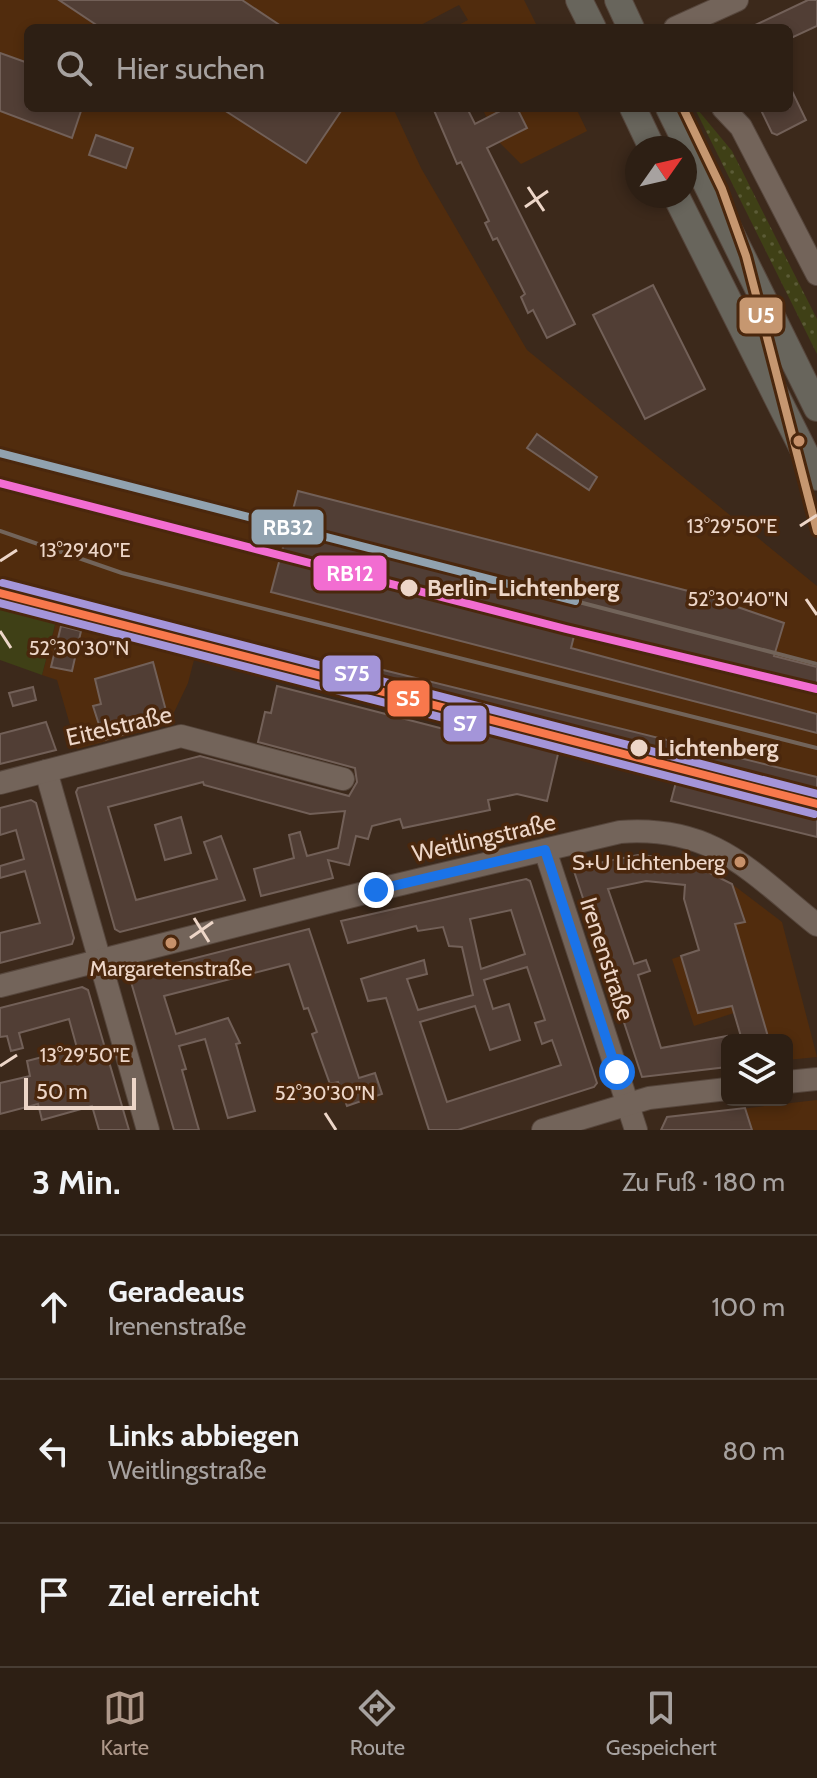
<!DOCTYPE html>
<html lang="de">
<head>
<meta charset="utf-8">
<style>
  :root { --surface:#2d1f14; --page:#35271d; --text:#f1f3f6; --muted:#a7a2a0; --line:#483d34; --accent:#af998b }
  body { margin:0; font-family:Cabin,sans-serif; background:var(--page); color:var(--text) }
  .controls { position:absolute; right:24px; bottom:24px; display:grid; overflow:hidden; border-radius:12px; box-shadow:0 4px 12px #0003 }
  .controls button { width:72px; height:72px; display:grid; place-items:center; padding:0; border:0; border-bottom:2px solid var(--line); background:var(--surface); color:var(--text); font:40px sans-serif }
  .compass { position:absolute; left:625px; top:136px; width:72px; height:72px; border-radius:50%; background:var(--surface); box-shadow:0 4px 12px #0003; rotate:56deg }
  .scale { position:absolute; left:24px; bottom:20px; width:112px; box-sizing:border-box; padding-left:8px; border:4px solid #edd6c8; border-top:0; font-size:22px; line-height:28px; white-space:nowrap; color:#edd6c8; -webkit-text-stroke:6px #4a270d; paint-order:stroke }
  .stop { position:absolute; width:24px; height:24px; margin:-18px; border:6px solid #1a73e8; border-radius:50%; background:#fff }
  .stop.end { background:#1a73e8; border-color:#fff; box-shadow:0 2px 8px #0008 }
  .list { margin:0; padding:0; list-style:none }
  h2 { display:flex; justify-content:space-between; align-items:center; height:104px; margin:0; padding:0 32px; font-size:34px }
  h2 small { font-size:26px; font-weight:400; color:var(--muted) }
  .list li { display:grid; grid-template-columns:52px 1fr auto; gap:24px; align-items:center; box-sizing:border-box; height:144px; padding:0 32px; border-top:2px solid var(--line) }
  .list b { display:block; font-size:30px; white-space:nowrap }
  .list p { margin:0; font-size:26px; white-space:nowrap; color:var(--muted) }
  .list em { font-size:26px; font-style:normal; color:var(--muted) }
  .icon { flex:none; width:44px; height:44px; fill:none; stroke:currentColor; stroke-width:2; stroke-linecap:round; stroke-linejoin:round }
  .map { position:relative; flex:none; width:817px; height:1130px; overflow:hidden }
  .search { position:absolute; background:var(--surface); box-shadow:0 4px 12px #0003; left:24px; right:24px; top:24px; height:88px; display:flex; align-items:center; gap:20px; box-sizing:border-box; padding:0 28px; border-radius:12px; color:var(--muted); font-size:30px }
  .sheet { height:536px; background:var(--surface) }
  nav { display:flex; justify-content:space-around; align-items:center; box-sizing:border-box; height:112px; border-top:2px solid var(--line); background:var(--surface); font-size:22px; color:var(--muted) }
  nav a { display:grid; justify-items:center; gap:4px }
  nav .on { color:var(--accent) }
  .map>svg:first-child { display:block }
  .built { fill:#512c0d }
  .grass { fill:url(#grass-dots) }
  .garden { fill:#3f4016 }
  .building { fill:#513e35; stroke:#726058; stroke-width:2; fill-rule:evenodd }
  .lines { fill:none; stroke-linecap:round; stroke-linejoin:round }
  .minor-casing { stroke:#56463c; stroke-width:24 }
  .major-casing { stroke:#56463c; stroke-width:28 }
  .minor { stroke:#73645a; stroke-width:22 }
  .major { stroke:#68655c; stroke-width:26 }
  .rail { stroke:#72645a; stroke-width:4 }
  .rail-1-casing { stroke:#4a270d; stroke-width:14 }
  .rail-2-casing { stroke:#4a270d; stroke-width:14 }
  .rail-3-casing { stroke:#4a270d; stroke-width:14 }
  .rail-4-casing { stroke:#4a270d; stroke-width:14 }
  .rail-5-casing { stroke:#4a270d; stroke-width:14 }
  .rail-1 { stroke:#f8784c; stroke-width:8 }
  .rail-2 { stroke:#a495d9; stroke-width:8 }
  .rail-3 { stroke:#a495d9; stroke-width:8 }
  .rail-4 { stroke:#f26dd1; stroke-width:8 }
  .rail-5 { stroke:#91a2af; stroke-width:8 }
  .metro-1-casing { stroke:#4a270d; stroke-width:14 }
  .metro-1 { stroke:#c69770; stroke-width:8 }
  .route { stroke:#1a73e8; stroke-width:10 }
  .ticks { fill:none; stroke:#edd6c8; stroke-width:3 }
  .bus-dot { fill:#c7916a; stroke:#4a270d; stroke-width:3 }
  .stop-dot { fill:#edd6c8; stroke:#4a270d; stroke-width:3 }
  .labels { text-anchor:middle; stroke-width:7; stroke-linejoin:round; paint-order:stroke }
  .bus-label { font-size:22px; fill:#edd6c8; stroke:#4a270d; text-anchor:end }
  .stop-label { font-size:24px; font-weight:bold; fill:#edd6c8; stroke:#4a270d; text-anchor:start }
  .street-label { font-size:24px; fill:#edd6c8; stroke:#4a270d }
  .ticks-label { font-size:20px; text-anchor:middle; fill:#edd6c8; stroke:#4a270d; stroke-width:7; stroke-linejoin:round; paint-order:stroke }
  .line-badge { stroke:#4a270d; stroke-width:3 }
  .badge-label { font-size:22px; text-anchor:middle; font-weight:bold; fill:#fff }
</style>
</head>
<body>
<div class="map">
<svg width="817" height="1130" viewBox="0 0 817 1130">
  <defs>
    <pattern id="grass-dots" width="8" height="8" patternUnits="userSpaceOnUse" patternTransform="scale(2)"><rect width="8" height="8" fill="#3f4016"/><path d="M2 2h.1M6 6h.1" fill="none" stroke="#5b5b36" stroke-width="1.8" stroke-linecap="round"/></pattern>
  </defs>
  <rect width="100%" height="100%" fill="#3c291b"/>
  <g class="built">
    <polygon points="0,0 524,0 538,28 453,28 468,20 459,5 415,28 28,28 28,108 393,108 421,168 527,350 817,586 817,819 194,660 188,683 168,725 77,749 57,680 42,675 56,622 0,604"/>
    <polygon points="482,108 576,108 587,131 521,164 498,141"/>
    <polygon points="686,861 732,884 782,922 817,1057 787,1060 787,1040 769,1040 756,996 731,1004 734,1013 694,1026 672,959 699,950 684,899"/>
    <polygon points="817,1100 817,1130 728,1130 722,1111"/>
  </g>
  <polygon class="grass" points="698,110 732,151 817,319 817,354 696,111"/>
  <polygon class="garden" points="0,604 56,621 42,675 0,660"/>
  <g class="building">
    <polygon points="59,0 242,0 284,28 101,28"/>
    <polygon points="808,0 817,0 817,26 789,39 789,28 749,28"/>
    <polygon points="0,53 28,63 28,108 82,108 72,138 0,111"/>
    <polygon points="789,85 806,120 777,135 772,133 760,108 789,108"/>
    <polygon points="221,108 343,108 306,163"/>
    <polygon points="433,108 467,108 475,124 506,108 517,108 527,128 487,148 575,324 547,338 533,310 528,313 521,297 525,294 497,238 493,240 485,223 489,221 461,162 457,164"/>
    <polygon points="96,135 133,148 126,168 89,155"/>
    <polygon points="653,285 705,389 645,419 593,315"/>
    <polygon points="537,434 597,477 589,490 527,448"/>
    <polygon points="298,491 700,594 784,623 774,656 817,667 817,686 576,628 571,648 817,714 817,733 271,592"/>
    <polygon points="61,626 81,631 72,671 51,667"/>
    <polygon points="153,662 169,722 104,740 93,706 101,704 95,679"/>
    <polygon points="367,666 817,777 817,837 671,801 680,767 562,737 547,801 517,794 488,800 490,810 403,828 400,819 372,826 368,839 356,836 349,865 328,860 333,878 261,896 254,869 294,858 289,835 300,832 307,856 338,848 345,811 310,814 204,785 203,782 108,807 136,900 217,879 204,842 221,836 245,900 120,932 115,929 76,792 78,788 200,756 349,796 357,782 355,768 258,742 265,712 271,713 277,686 471,736 477,713 362,683"/>
    <polygon points="33,687 36,700 13,706 9,693"/>
    <polygon points="46,722 56,750 0,764 0,734"/>
    <polygon points="31,800 36,803 74,938 72,944 0,963 0,933 40,923 25,871 0,878 0,866 24,859 16,830 0,835 0,808"/>
    <polygon points="181,817 191,853 165,860 155,825"/>
    <polygon points="638,855 682,859 732,884 745,922 735,924 769,1040 742,1040 732,1006 698,1013 681,956 699,950 684,899 685,885 646,881 608,889 634,964 646,960 650,971 638,975 661,1048 727,1036 727,1067 642,1077 573,868"/>
    <path d="M526,879L530,881L597,1083L594,1087L458,1130H429L386,998L368,1001L361,979L424,960L427,974L407,979L418,1010L473,995L462,947L449,946L443,927L418,931L416,926L348,943L341,921ZM511,910L525,954L481,969L470,919ZM527,967L545,1020L535,1023L542,1044L552,1040L561,1065L447,1102L420,1022L475,1006L490,1050L520,1040L509,1004L493,1009L484,980Z"/>
    <polygon points="309,929 359,1078 375,1073 382,1094 347,1106 338,1082 330,1084 312,1034 317,1032 308,1008 304,1009 289,964 164,996 176,1034 228,1018 240,1043 236,1044 255,1111 228,1118 205,1039 179,1046 186,1069 182,1070 199,1130 174,1130 129,975"/>
    <polygon points="82,987 88,990 129,1130 99,1130 92,1106 42,1120 38,1104 0,1114 0,1083 30,1076 27,1061 77,1048 69,1019 19,1033 23,1048 11,1051 7,1036 0,1037 0,1008"/>
    <polygon points="745,1108 752,1130 661,1130 667,1117"/>
  </g>
  <g class="lines">
    <defs>
      <g id="minor">
        <polyline points="675,28 737,0"/>
        <polyline points="723,108 741,127 817,274"/>
        <polyline points="46,771 148,1130"/>
        <polyline points="0,783 181,736 343,779"/>
        <polyline points="545,850 636,1130"/>
        <path d="M0,986L376,890L620,832C713,825 750,871 817,925"/>
        <polyline points="787,1082 817,1079"/>
        <polyline points="543,1130 649,1098 727,1089"/>
      </g>
      <g id="major">
        <polyline points="579,0 593,28"/>
        <polyline points="618,0 631,28"/>
        <polyline points="633,108 652,148"/>
        <polyline points="669,108 817,408"/>
        <polyline points="676,196 817,477"/>
      </g>
    </defs>
    <use href="#minor" class="minor-casing"/>
    <use href="#major" class="major-casing"/>
    <use href="#minor" class="minor"/>
    <use href="#major" class="major"/>
    <g class="rail">
      <polyline points="0,531 122,573 817,748"/>
      <polyline points="575,601 817,664"/>
    </g>
    <defs>
      <polyline id="rail-1" points="0,593 817,804"/>
      <polyline id="rail-2" points="0,603 814,814"/>
      <polyline id="rail-3" points="3,583 817,794"/>
      <polyline id="rail-4" points="0,483 566,629 817,689"/>
      <polyline id="rail-5" points="0,453 575,601"/>
    </defs>
    <use href="#rail-1" class="rail-1-casing"/>
    <use href="#rail-2" class="rail-2-casing"/>
    <use href="#rail-3" class="rail-3-casing"/>
    <use href="#rail-4" class="rail-4-casing"/>
    <use href="#rail-5" class="rail-5-casing"/>
    <use href="#rail-1" class="rail-1"/>
    <use href="#rail-2" class="rail-2"/>
    <use href="#rail-3" class="rail-3"/>
    <use href="#rail-4" class="rail-4"/>
    <use href="#rail-5" class="rail-5"/>
    <defs>
      <polyline id="metro-1" points="683,108 722,189 746,256 817,531"/>
    </defs>
    <use href="#metro-1" class="metro-1-casing"/>
    <use href="#metro-1" class="metro-1"/>
  </g>
  <g class="lines">
    <polyline class="route" points="376,890 545,850 617,1072"/>
  </g>
  <path class="ticks" d="M528,187L544,211M525,207L548,191M800,526L817,515M0,561L17,550M806,599L817,615M0,631L11,648M194,918L209,942M190,938L213,922M0,1066L17,1055M325,1113L336,1130"/>
  <g class="bus-dot">
    <circle cx="799" cy="441" r="7"/>
    <circle cx="740" cy="862" r="7"/>
    <circle cx="171" cy="943" r="7"/>
  </g>
  <g class="stop-dot">
    <circle cx="409" cy="588" r="10"/>
    <circle cx="639" cy="748" r="10"/>
  </g>
  <g class="labels">
    <g class="bus-label">
      <text x="725" y="870">S+U Lichtenberg</text>
      <text x="171" y="976" text-anchor="middle">Margaretenstraße</text>
    </g>
    <g class="stop-label">
      <text x="427" y="596">Berlin-Lichtenberg</text>
      <text x="657" y="756">Lichtenberg</text>
    </g>
    <g class="street-label">
      <text transform="translate(119 726) rotate(-13)" y="8">Eitelstraße</text>
      <text transform="translate(484 838) rotate(-13)" y="8">Weitlingstraße</text>
      <text transform="translate(607 959) rotate(72)" y="8">Irenenstraße</text>
    </g>
  </g>
  <g class="ticks-label">
    <text x="732" y="533">13°29'50"E</text>
    <text x="85" y="557">13°29'40"E</text>
    <text x="738" y="606">52°30'40"N</text>
    <text x="79" y="655">52°30'30"N</text>
    <text x="85" y="1062">13°29'50"E</text>
    <text x="325" y="1100">52°30'30"N</text>
  </g>
  <g class="line-badge">
    <rect x="738" y="296" width="46" height="39" rx="8" fill="#c69770"/>
    <rect x="250" y="508" width="75" height="38" rx="8" fill="#91a2af"/>
    <rect x="312" y="554" width="76" height="38" rx="8" fill="#f26dd1"/>
    <rect x="321" y="654" width="61" height="39" rx="8" fill="#a495d9"/>
    <rect x="386" y="679" width="45" height="39" rx="8" fill="#f8784c"/>
    <rect x="442" y="704" width="46" height="39" rx="8" fill="#a495d9"/>
  </g>
  <g class="badge-label">
    <text x="761" y="323">U5</text>
    <text x="288" y="535">RB32</text>
    <text x="350" y="581">RB12</text>
    <text x="352" y="681">S75</text>
    <text x="408" y="706">S5</text>
    <text x="465" y="731">S7</text>
  </g>
</svg>
<div class="controls">
<button><svg class="icon" aria-label="layers" viewBox="0 0 24 24"><path d="M12 4l9 5-9 5-9-5zM3 14l9 5 9-5"/></svg></button>
</div>
<svg class="compass" viewBox="-18 -18 36 36"><path d="M0-13l5 13h-10z" fill="#e53935"/><path d="M0 13l5-13h-10z" fill="#a7a2a0"/></svg>
<div class="scale">50 m</div>
<div class="stop" style="left:617px;top:1072px"></div>
<div class="stop end" style="left:376px;top:890px"></div>
<div class="search"><svg class="icon" aria-label="search" viewBox="0 0 24 24"><circle cx="10" cy="10" r="6"/><path d="M15 15l6 6"/></svg>Hier suchen</div>
</div>
<section class="sheet">
<h2>3 Min.<small>Zu Fuß · 180 m</small></h2>
<ul class="list">
<li><svg class="icon" aria-label="ahead" viewBox="0 0 24 24"><path d="M12 20V5M6 11l6-6 6 6"/></svg><div><b>Geradeaus</b><p>Irenenstraße</p></div><em>100 m</em></li>
<li><svg class="icon" aria-label="left" viewBox="0 0 24 24"><path d="M17 20v-9H6M10 6l-5 5 5 5"/></svg><div><b>Links abbiegen</b><p>Weitlingstraße</p></div><em>80 m</em></li>
<li><svg class="icon" aria-label="arrive" viewBox="0 0 24 24"><path d="M6 21V4h12l-3 4 3 4H6"/></svg><div><b>Ziel erreicht</b></div></li>
</ul>
</section>
<nav>
<a class="on"><svg class="icon" aria-label="map" viewBox="0 0 24 24"><path d="M3 6l6-2 6 2 6-2v14l-6 2-6-2-6 2zM9 4v14M15 6v14"/></svg>Karte</a>
<a><svg class="icon" aria-label="directions" viewBox="0 0 24 24"><path d="M12 3l9 9-9 9-9-9zM9 14v-3h6M13 9l2 2-2 2"/></svg>Route</a>
<a><svg class="icon" aria-label="saved" viewBox="0 0 24 24"><path d="M7 4h10v16l-5-4-5 4z"/></svg>Gespeichert</a>
</nav>
</body>
</html>
